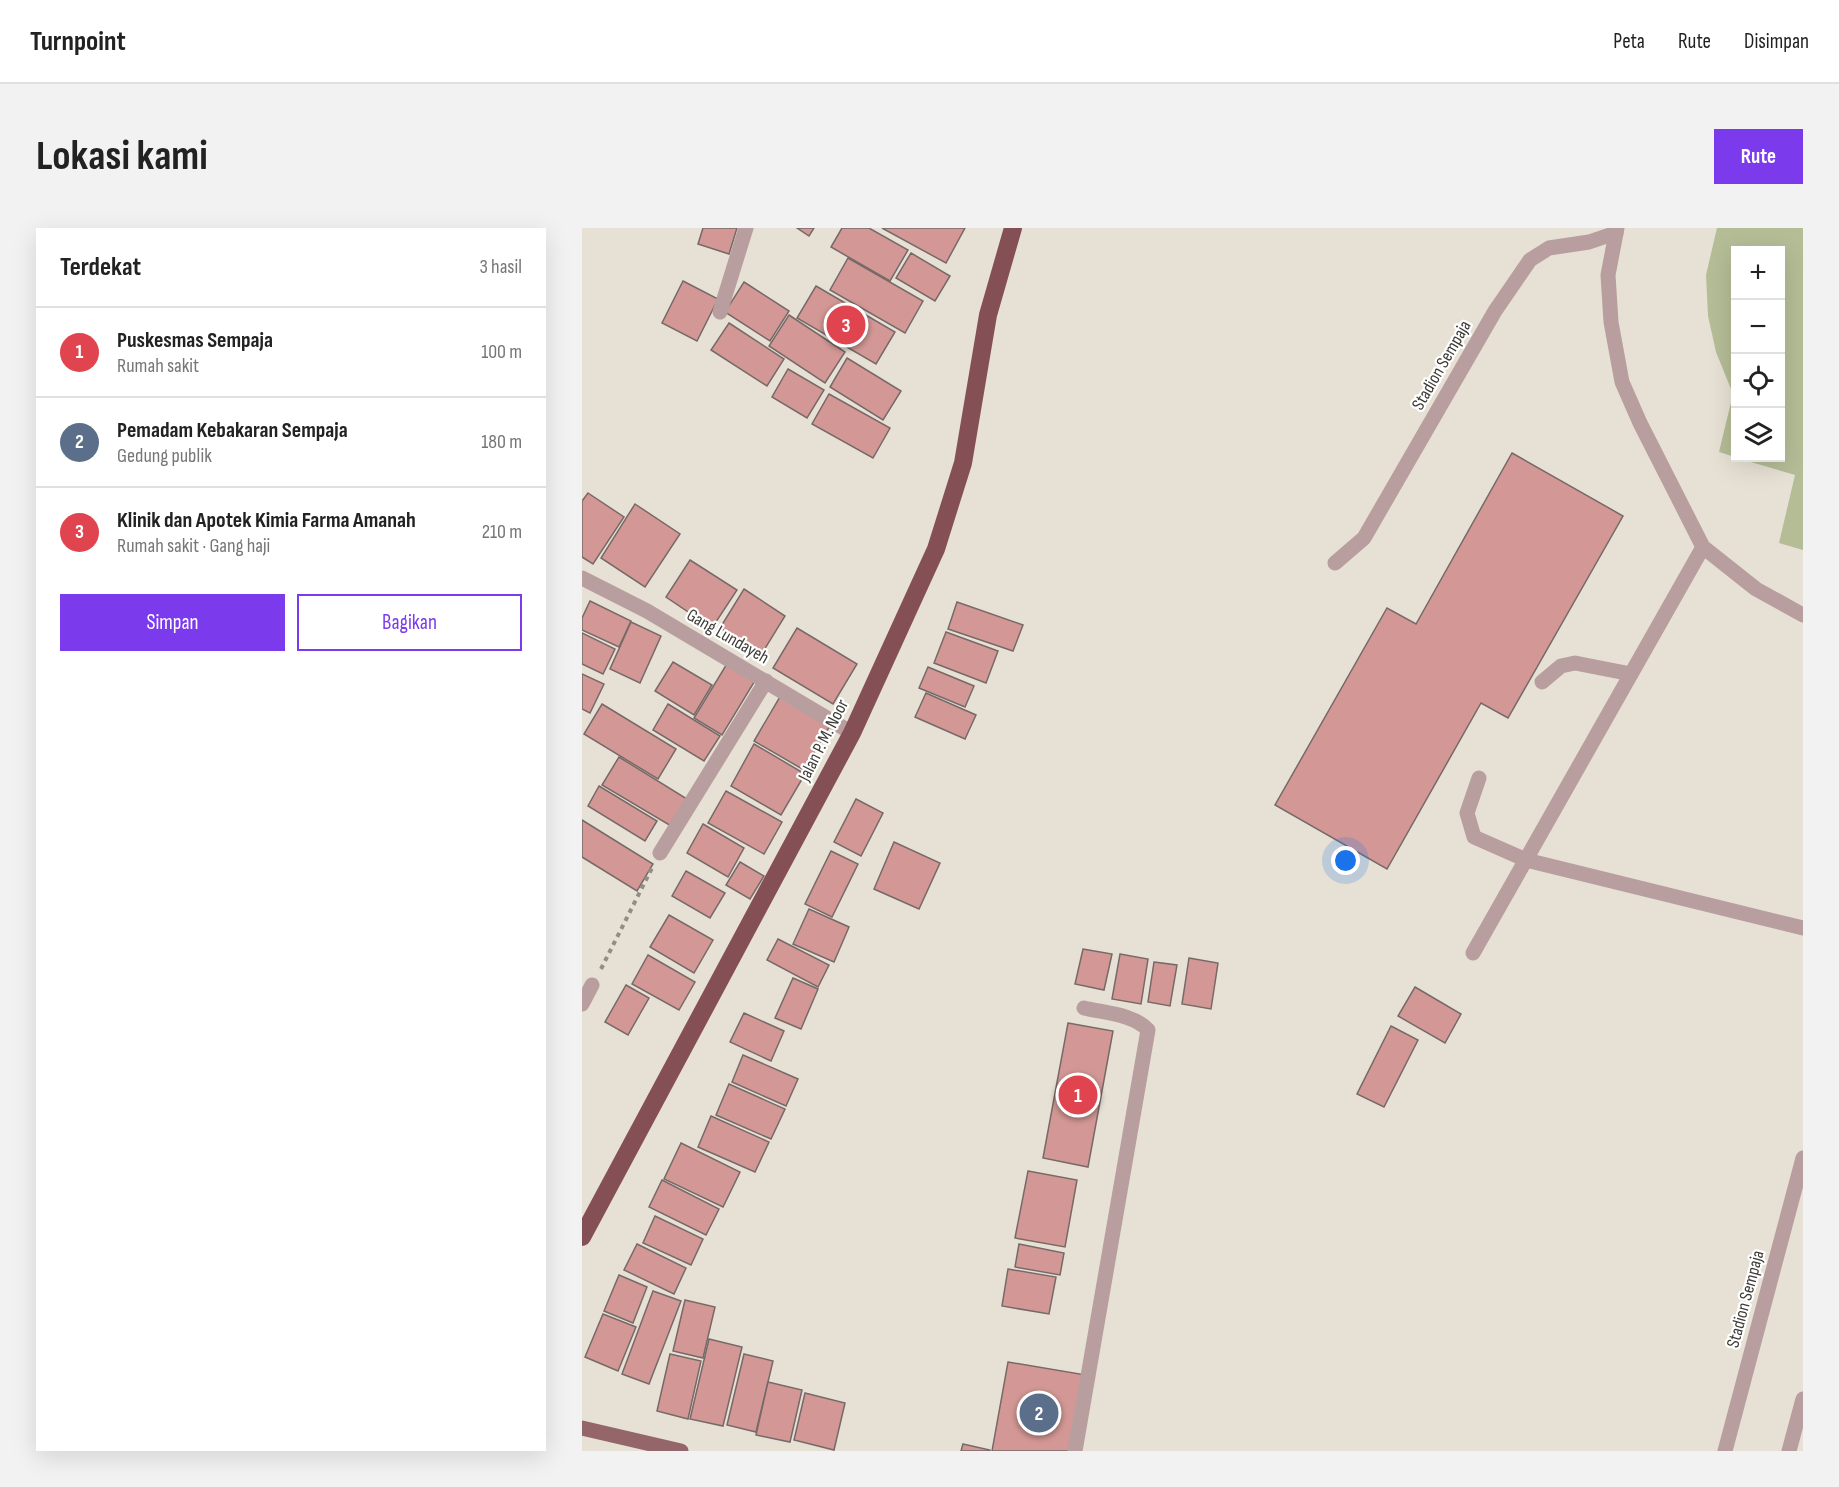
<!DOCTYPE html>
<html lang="id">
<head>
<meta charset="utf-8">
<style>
  :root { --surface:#fff; --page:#f2f2f2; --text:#222; --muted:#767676; --line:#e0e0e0; --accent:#7c3aed }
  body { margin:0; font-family:"Sofia Sans Condensed",sans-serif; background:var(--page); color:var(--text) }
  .controls { position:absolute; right:18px; top:18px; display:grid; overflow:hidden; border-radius:0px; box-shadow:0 6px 24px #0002 }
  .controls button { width:54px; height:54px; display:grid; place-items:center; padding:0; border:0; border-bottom:2px solid var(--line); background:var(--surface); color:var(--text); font:30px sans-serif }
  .you { position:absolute; left:764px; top:633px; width:21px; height:21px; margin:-15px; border:4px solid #fff; border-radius:50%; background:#1a73e8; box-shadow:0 0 0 9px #1a73e833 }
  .badge { display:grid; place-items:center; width:39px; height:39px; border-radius:50%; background:var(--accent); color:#fff; font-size:20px; font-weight:700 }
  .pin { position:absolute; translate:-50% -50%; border:3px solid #fff; box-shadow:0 2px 6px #0006 }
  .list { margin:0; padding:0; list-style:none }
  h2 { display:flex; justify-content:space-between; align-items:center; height:78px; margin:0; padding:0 24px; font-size:26px }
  h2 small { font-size:20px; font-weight:400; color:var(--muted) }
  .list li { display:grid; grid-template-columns:39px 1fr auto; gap:18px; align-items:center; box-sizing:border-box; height:90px; padding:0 24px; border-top:2px solid var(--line) }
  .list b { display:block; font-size:22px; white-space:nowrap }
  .list p { margin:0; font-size:20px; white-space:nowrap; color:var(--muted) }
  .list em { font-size:20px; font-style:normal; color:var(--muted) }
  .actions { display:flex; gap:12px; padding:18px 24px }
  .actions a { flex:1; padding:14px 0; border:2px solid var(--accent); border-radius:0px; text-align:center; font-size:21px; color:var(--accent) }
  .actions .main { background:var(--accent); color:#fff }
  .icon { flex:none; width:33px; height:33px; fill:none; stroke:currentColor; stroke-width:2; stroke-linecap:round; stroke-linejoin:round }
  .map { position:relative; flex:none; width:1221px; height:1223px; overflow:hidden; border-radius:0px }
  header { display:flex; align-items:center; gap:36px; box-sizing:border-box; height:84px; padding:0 30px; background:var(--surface); border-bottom:2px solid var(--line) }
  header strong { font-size:28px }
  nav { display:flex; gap:33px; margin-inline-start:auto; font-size:21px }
  .intro { display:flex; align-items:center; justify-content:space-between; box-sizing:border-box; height:144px; padding:0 36px }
  h1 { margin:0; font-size:42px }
  .button { padding:15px 27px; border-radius:0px; background:var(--accent); color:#fff; font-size:21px; font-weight:700 }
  main { display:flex; gap:36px; padding:0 36px }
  aside { flex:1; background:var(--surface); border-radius:0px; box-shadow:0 6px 24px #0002 }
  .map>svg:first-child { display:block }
  .green { fill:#b4bd96 }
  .building { fill:#d39895; stroke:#776968; stroke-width:1.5 }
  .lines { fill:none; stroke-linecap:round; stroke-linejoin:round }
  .path { stroke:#928e85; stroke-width:4; stroke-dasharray:4.5 4.5; stroke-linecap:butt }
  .minor { stroke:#b99e9f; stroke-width:15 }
  .major { stroke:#946569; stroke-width:15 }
  .highway { stroke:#855055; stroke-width:18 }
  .labels { text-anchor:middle; stroke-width:4.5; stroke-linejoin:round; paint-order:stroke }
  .street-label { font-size:18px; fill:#3d3b36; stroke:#fff }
</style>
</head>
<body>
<header>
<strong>Turnpoint</strong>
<nav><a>Peta</a><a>Rute</a><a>Disimpan</a></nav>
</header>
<div class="intro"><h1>Lokasi kami</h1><a class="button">Rute</a></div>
<main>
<aside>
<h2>Terdekat<small>3 hasil</small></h2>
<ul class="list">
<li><span class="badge" style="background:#e0444e">1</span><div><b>Puskesmas Sempaja</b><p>Rumah sakit</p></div><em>100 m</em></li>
<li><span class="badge" style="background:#5c6f8a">2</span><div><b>Pemadam Kebakaran Sempaja</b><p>Gedung publik</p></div><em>180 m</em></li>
<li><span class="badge" style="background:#e0444e">3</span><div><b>Klinik dan Apotek Kimia Farma Amanah</b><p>Rumah sakit · Gang haji</p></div><em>210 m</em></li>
</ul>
<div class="actions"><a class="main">Simpan</a><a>Bagikan</a></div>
</aside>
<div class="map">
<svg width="1221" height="1223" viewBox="0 0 1221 1223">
  <rect width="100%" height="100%" fill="#e7e1d5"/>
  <polygon class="green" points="1135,0 1221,0 1221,322 1197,315 1213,247 1155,230 1198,230 1198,22 1154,22 1153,229 1137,224 1151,166 1134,124 1126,88 1124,47"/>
  <g class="building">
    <polygon points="121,0 155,0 147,26 116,16"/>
    <polygon points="215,0 232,0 227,8"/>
    <polygon points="260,0 287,0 326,22 308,53 249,19"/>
    <polygon points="300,0 383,0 364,35"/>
    <polygon points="329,25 368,48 353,73 314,50"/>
    <polygon points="266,30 341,73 323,105 248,62"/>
    <polygon points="101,53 136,71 115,113 80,95"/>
    <polygon points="162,54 207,83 188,113 143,84"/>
    <polygon points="234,58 313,104 294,136 215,90"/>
    <polygon points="207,87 263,124 243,155 187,118"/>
    <polygon points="147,95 202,131 185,158 129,122"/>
    <polygon points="265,130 319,163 301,192 248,159"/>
    <polygon points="206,141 242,162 225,190 190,169"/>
    <polygon points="247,166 308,200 291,230 230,196"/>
    <polygon points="930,225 1041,288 926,490 899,475 805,641 693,577 805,380 834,396"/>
    <polygon points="6,265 42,289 11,336 0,329 0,273"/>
    <polygon points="53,276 98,306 63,359 19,330"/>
    <polygon points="108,332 155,362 130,400 84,369"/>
    <polygon points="162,361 203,388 179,427 138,400"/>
    <polygon points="8,373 49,393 37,419 0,402 0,390"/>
    <polygon points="375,374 441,397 431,423 366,401"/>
    <polygon points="49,394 79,408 58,455 28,441"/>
    <polygon points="215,400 275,436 251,476 191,440"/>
    <polygon points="364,404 416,423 404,455 352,435"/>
    <polygon points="0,405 33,421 21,446 0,436"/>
    <polygon points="91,434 130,457 112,487 73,463"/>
    <polygon points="146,434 174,451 140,507 112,490"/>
    <polygon points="346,439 392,458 383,479 337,460"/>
    <polygon points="0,446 22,456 8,485 0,481"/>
    <polygon points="344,465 394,487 383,511 333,489"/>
    <polygon points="199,467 249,496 222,542 172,513"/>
    <polygon points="20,476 94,521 76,551 2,506"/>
    <polygon points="86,476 138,508 122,533 71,502"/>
    <polygon points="172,516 223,546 199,587 149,558"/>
    <polygon points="37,529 105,571 89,598 20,557"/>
    <polygon points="17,558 75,593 63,613 6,578"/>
    <polygon points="144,563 200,594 182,626 126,595"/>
    <polygon points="274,571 301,585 279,628 252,614"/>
    <polygon points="0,592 71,636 55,663 0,629"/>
    <polygon points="121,596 162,620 146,649 105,625"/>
    <polygon points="312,614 358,635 337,681 292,661"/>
    <polygon points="249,623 276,636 250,689 223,676"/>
    <polygon points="158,634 182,648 168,671 144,657"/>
    <polygon points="104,643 143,665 128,690 90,668"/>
    <polygon points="227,681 267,699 252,734 211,716"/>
    <polygon points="87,687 131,712 112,745 68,719"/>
    <polygon points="196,711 247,737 236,759 185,732"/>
    <polygon points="501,721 530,726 522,762 493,756"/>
    <polygon points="538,726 566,731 559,776 530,771"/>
    <polygon points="66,727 113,754 97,782 50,756"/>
    <polygon points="607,730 636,735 629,781 600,776"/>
    <polygon points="572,734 595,737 588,778 566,774"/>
    <polygon points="211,750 236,761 219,801 193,790"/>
    <polygon points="44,757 67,770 46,807 23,794"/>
    <polygon points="833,759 879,786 863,815 816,788"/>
    <polygon points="162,785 202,803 189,833 148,814"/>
    <polygon points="486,795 531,803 506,939 461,930"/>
    <polygon points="809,798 836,812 802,879 775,866"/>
    <polygon points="161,827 216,851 204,878 150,854"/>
    <polygon points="147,856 203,881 189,911 134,887"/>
    <polygon points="129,888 187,914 173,944 116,919"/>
    <polygon points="99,915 158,944 141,979 82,951"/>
    <polygon points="446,943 495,952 483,1019 433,1010"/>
    <polygon points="80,952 137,981 124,1007 67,979"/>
    <polygon points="73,988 121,1011 109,1037 61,1015"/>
    <polygon points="55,1016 104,1040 92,1066 42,1042"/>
    <polygon points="437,1016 482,1025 478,1047 433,1039"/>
    <polygon points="426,1041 474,1049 467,1086 420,1078"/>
    <polygon points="37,1047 65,1059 51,1095 22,1083"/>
    <polygon points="71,1063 99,1073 67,1156 40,1146"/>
    <polygon points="103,1072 133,1079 121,1130 91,1123"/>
    <polygon points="21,1086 54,1099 36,1143 3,1129"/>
    <polygon points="127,1111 160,1119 141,1198 108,1191"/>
    <polygon points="88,1126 119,1133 106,1191 75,1183"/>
    <polygon points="162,1126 191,1133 174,1204 145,1197"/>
    <polygon points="426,1134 504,1147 490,1223 410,1223"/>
    <polygon points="186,1154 220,1162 208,1214 174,1207"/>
    <polygon points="223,1165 263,1175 252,1222 212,1212"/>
    <polygon points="381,1216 408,1222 408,1223 379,1223"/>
  </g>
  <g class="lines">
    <polyline class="path" points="19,741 70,640"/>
    <g class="minor">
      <polyline points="1035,0 1026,47 1029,94 1040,154 1058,195 1121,319 1174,361 1221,387"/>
      <polyline points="138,84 164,0"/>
      <polyline points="753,335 782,310 913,83 948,32 967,20 1007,14 1034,5"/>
      <polyline points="0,350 65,383 270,505"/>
      <polyline points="960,454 979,438 993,435 1049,446"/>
      <polyline points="897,550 885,585 892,609 944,632 1221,700"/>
      <polyline points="78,625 184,453"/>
      <polyline points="891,725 1121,319"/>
      <polyline points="0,776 10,757"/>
      <path d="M493,1223L566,802C552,786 522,785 502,780"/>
      <polyline points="1143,1223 1221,930"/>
      <polyline points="1207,1223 1221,1171"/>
    </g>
    <polyline class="major" points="0,1200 99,1223"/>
    <polyline class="highway" points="0,1009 270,505 354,321 381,235 406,87 431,0"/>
  </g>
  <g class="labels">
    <g class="street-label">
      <text transform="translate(859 137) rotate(-60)" y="6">Stadion Sempaja</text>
      <text transform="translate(146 408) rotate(30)" y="6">Gang Lundayeh</text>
      <text transform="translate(241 512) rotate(-63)" y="6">Jalan P. M. Noor</text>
      <text transform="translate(1163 1071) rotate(-75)" y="6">Stadion Sempaja</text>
    </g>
  </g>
</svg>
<div class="controls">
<button>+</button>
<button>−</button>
<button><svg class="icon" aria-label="locate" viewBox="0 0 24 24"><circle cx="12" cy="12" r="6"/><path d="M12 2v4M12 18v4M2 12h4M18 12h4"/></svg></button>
<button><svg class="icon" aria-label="layers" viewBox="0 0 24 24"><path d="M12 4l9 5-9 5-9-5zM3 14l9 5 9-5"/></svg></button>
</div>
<div class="you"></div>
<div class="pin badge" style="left:496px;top:867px;background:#e0444e">1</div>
<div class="pin badge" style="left:457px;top:1185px;background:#5c6f8a">2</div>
<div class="pin badge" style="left:264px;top:97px;background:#e0444e">3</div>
</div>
</main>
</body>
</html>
